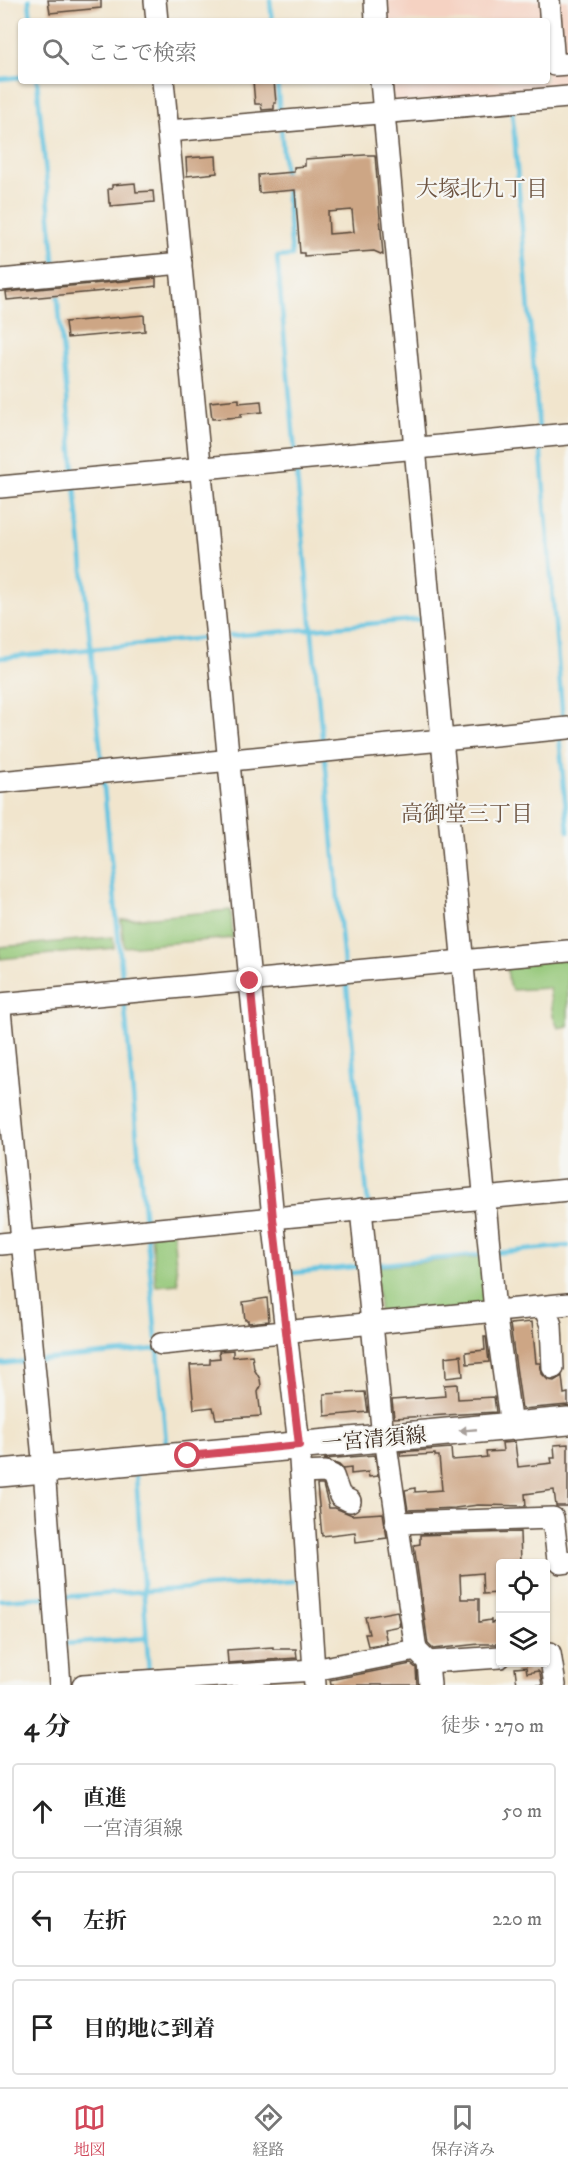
<!DOCTYPE html>
<html lang="ja">
<head>
<meta charset="utf-8">
<style>
  :root { --surface:#fff; --page:#f2f2f2; --text:#222; --muted:#767676; --line:#e0e0e0; --accent:#d1495b }
  body { margin:0; font-family:"IM FELL DW Pica","Noto Serif JP",serif; background:var(--page); color:var(--text) }
  .controls { position:absolute; right:18px; bottom:18px; display:grid; overflow:hidden; border-radius:6px; box-shadow:0 2px 4px #0004 }
  .controls button { width:54px; height:54px; display:grid; place-items:center; padding:0; border:0; border-bottom:2px solid var(--line); background:var(--surface); color:var(--text); font:30px sans-serif }
  .stop { position:absolute; width:18px; height:18px; margin:-14px; border:4px solid #d1495b; border-radius:50%; background:#fff }
  .stop.end { background:#d1495b; border-color:#fff; box-shadow:0 2px 6px #0008 }
  .list { margin:0; padding:0; list-style:none }
  h2 { display:flex; justify-content:space-between; align-items:center; height:78px; margin:0; padding:0 24px; font-size:26px }
  h2 small { font-size:20px; font-weight:400; color:var(--muted) }
  .list li { display:grid; grid-template-columns:39px 1fr auto; gap:18px; align-items:center; box-sizing:border-box; height:96px; margin:0 12px 12px; padding:0 12px; border:2px solid var(--line); border-radius:6px }
  .list b { display:block; font-size:22px; white-space:nowrap }
  .list p { margin:0; font-size:20px; white-space:nowrap; color:var(--muted) }
  .list em { font-size:20px; font-style:normal; color:var(--muted) }
  .icon { flex:none; width:33px; height:33px; fill:none; stroke:currentColor; stroke-width:2; stroke-linecap:round; stroke-linejoin:round }
  .map { position:relative; flex:none; width:568px; height:1685px; overflow:hidden }
  .search { position:absolute; background:var(--surface); box-shadow:0 2px 4px #0004; left:18px; right:18px; top:18px; height:66px; display:flex; align-items:center; gap:15px; box-sizing:border-box; padding:0 21px; border-radius:6px; color:var(--muted); font-size:22px }
  .sheet { height:402px; background:var(--surface) }
  nav { display:flex; justify-content:space-around; align-items:center; box-sizing:border-box; height:84px; border-top:2px solid var(--line); background:var(--surface); font-size:16px; color:var(--muted) }
  nav a { display:grid; justify-items:center; gap:3px }
  nav .on { color:var(--accent) }
  .map>svg:first-child { display:block }
  .built { fill:#f5d2c2 }
  .green { fill:#94c778; stroke:#68784b; stroke-width:1.5 }
  .lines { fill:none; stroke-linecap:round; stroke-linejoin:round }
  .stream { stroke:#61c3e0; stroke-width:4.5 }
  .building { fill:#cda685; fill-rule:evenodd }
  .minor-casing { stroke:#564638; stroke-width:24 }
  .major-casing { stroke:#564638; stroke-width:30 }
  .minor { stroke:#fff; stroke-width:21 }
  .major { stroke:#fff; stroke-width:27 }
  .oneway { fill:#a79f9a }
  .route { stroke:#d1495b; stroke-width:8 }
  .labels { text-anchor:middle; stroke-width:4.5; stroke-linejoin:round; paint-order:stroke }
  .street-label { font-size:21px; fill:#3b2a1e; stroke:#f6f6f2 }
  .neighbourhood-label { font-size:22px; fill:#6e5542; stroke:#f6f6f2 }
</style>
</head>
<body>
<div class="map">
<svg width="568" height="1685" viewBox="0 0 568 1685">
  <rect width="100%" height="100%" fill="#f6f6f2"/>
  <filter id="ink" filterUnits="userSpaceOnUse"><feTurbulence type="fractalNoise" baseFrequency=".0167" numOctaves="2"/><feDisplacementMap in="SourceGraphic" scale="12" xChannelSelector="R" yChannelSelector="G"/><feConvolveMatrix kernelMatrix="1 2 1 2 8 2 1 2 1" color-interpolation-filters="sRGB"/></filter>
  <filter id="wash" filterUnits="userSpaceOnUse"><feTurbulence type="fractalNoise" baseFrequency=".008" numOctaves="4" result="noise"/><feDisplacementMap in="SourceGraphic" scale="24" xChannelSelector="R" yChannelSelector="G"/><feGaussianBlur stdDeviation="1.35" result="paint"/><feColorMatrix in="noise" values="0 0 0 0 0 0 0 0 0 0 0 0 0 0 0 0 0 1.4 0 .05"/><feComposite in="paint" operator="in"/></filter>
  <g filter="url(#wash)">
    <rect width="100%" height="100%" fill="#f1e5cd"/>
    <polygon class="built" points="385,0 568,0 568,91 395,102 393,99 391,81 547,81 547,21 386,21"/>
    <g class="green">
      <polygon points="231,910 233,938 124,947 121,920"/>
      <polygon points="113,937 114,948 0,959 0,947"/>
      <polygon points="568,953 568,1026 558,1028 553,1016 549,988 513,990 509,985 506,960"/>
      <polygon points="173,1231 178,1284 156,1286 151,1234"/>
      <polygon points="487,1256 492,1304 380,1318 375,1267"/>
    </g>
    <g class="lines">
      <g class="stream">
        <polyline points="29,0 31,21"/>
        <polyline points="270,0 272,21"/>
        <polyline points="0,79 21,77"/>
        <polyline points="37,81 55,269"/>
        <polyline points="277,81 280,116"/>
        <polyline points="512,109 539,430"/>
        <polyline points="281,127 285,178"/>
        <polyline points="286,187 292,256 277,257 295,452"/>
        <polyline points="57,290 74,472"/>
        <polyline points="540,442 563,721 565,721"/>
        <polyline points="296,466 323,747"/>
        <polyline points="75,485 102,766"/>
        <polyline points="230,636 424,619"/>
        <polyline points="0,658 205,638"/>
        <polyline points="559,735 568,831"/>
        <polyline points="325,758 344,965"/>
        <polyline points="103,777 123,986"/>
        <polyline points="346,977 368,1204"/>
        <polyline points="124,999 145,1223"/>
        <polyline points="147,1237 156,1339"/>
        <polyline points="496,1253 568,1246"/>
        <polyline points="373,1265 484,1254"/>
        <polyline points="293,1273 362,1266"/>
        <polyline points="158,1350 166,1443"/>
        <polyline points="39,1360 157,1349"/>
        <polyline points="0,1364 27,1361"/>
        <polyline points="136,1475 149,1675"/>
        <polyline points="59,1597 295,1581"/>
        <polyline points="0,1600 48,1597"/>
        <polyline points="64,1644 147,1638"/>
      </g>
    </g>
    <g id="blocks">
      <g class="building">
        <polygon points="48,0 101,0 101,8 50,13"/>
        <polygon points="253,81 274,81 276,103 274,103 274,109 262,110 261,104 255,104"/>
        <path d="M365,155H375L383,255L374,251L304,256V253H300L295,190L259,193L258,175L294,172V167L305,166V159ZM352,210L354,232L329,234L328,212Z"/>
        <polygon points="216,156 217,173 187,176 186,158"/>
        <polygon points="135,183 136,192 153,191 154,202 111,206 111,203 109,203 108,189 112,189 112,185"/>
        <polygon points="156,278 156,286 148,287 7,300 6,292"/>
        <polygon points="144,315 145,331 67,338 65,322"/>
        <polygon points="239,399 239,403 261,401 262,412 241,414 241,417 212,419 210,402"/>
        <polygon points="267,1298 269,1321 248,1323 248,1320 245,1320 243,1302"/>
        <polygon points="532,1322 536,1363 540,1363 542,1374 548,1380 554,1381 562,1376 564,1394 568,1393 568,1405 522,1409 510,1324"/>
        <polygon points="484,1337 486,1337 489,1362 467,1364 466,1352 485,1350"/>
        <polygon points="233,1350 233,1357 252,1355 254,1369 260,1379 261,1386 258,1392 261,1416 216,1419 213,1407 194,1409 190,1365 210,1364 210,1359 220,1358 219,1351"/>
        <polygon points="461,1355 463,1376 446,1378 445,1357"/>
        <polygon points="457,1384 458,1399 494,1397 496,1412 394,1418 392,1400 445,1396 444,1385"/>
        <polygon points="365,1392 368,1412 325,1416 324,1394"/>
        <polygon points="515,1442 518,1467 552,1463 551,1458 555,1458 554,1445 568,1444 568,1506 556,1506 554,1490 525,1494 526,1506 478,1505 455,1508 408,1510 405,1490 415,1488 415,1492 442,1490 439,1456 435,1456 435,1454 401,1456 400,1452 451,1448 452,1460 478,1458 487,1457 486,1452 503,1451 502,1443"/>
        <polygon points="375,1455 378,1476 369,1477 368,1472 351,1474 351,1468 343,1469 339,1465 324,1459"/>
        <polygon points="317,1485 323,1485 329,1508 335,1508 352,1515 383,1513 387,1538 356,1542 355,1532 322,1536"/>
        <polygon points="520,1532 521,1563 501,1563 499,1593 483,1594 482,1573 460,1575 461,1599 479,1599 479,1622 491,1620 491,1623 501,1621 501,1644 479,1644 433,1649 428,1644 414,1545 420,1544 420,1535"/>
        <polygon points="397,1611 400,1626 384,1629 387,1643 368,1646 365,1634 369,1634 365,1617"/>
        <polygon points="273,1647 273,1649 296,1649 297,1658 228,1663 227,1650"/>
        <polygon points="411,1664 416,1668 417,1685 331,1685 330,1680"/>
        <polygon points="526,1667 527,1673 538,1671 540,1673 542,1685 517,1685 515,1668"/>
      </g>
    </g>
  </g>
  <g filter="url(#ink)">
    <use href="#blocks" fill-opacity="0" stroke="#564638" stroke-width="1.5"/>
    <g class="lines">
      <defs>
        <g id="minor">
          <polyline points="155,0 157,21"/>
          <polyline points="375,0 376,21"/>
          <polyline points="549,0 554,65 568,64"/>
          <polyline points="163,81 273,1218 299,1445 315,1685"/>
          <polyline points="381,81 495,1311 511,1426"/>
          <polyline points="168,131 568,97"/>
          <polyline points="0,280 181,263"/>
          <polyline points="0,487 568,434"/>
          <polyline points="0,782 568,728"/>
          <polyline points="0,1004 568,951"/>
          <polyline points="0,1010 44,1469 60,1685"/>
          <polyline points="361,1209 383,1438"/>
          <polyline points="0,1244 568,1190"/>
          <polyline points="544,1307 551,1325 553,1368"/>
          <polyline points="161,1344 568,1304"/>
          <polyline points="385,1438 416,1650"/>
          <polyline points="301,1473 325,1472 333,1476 340,1496 350,1501"/>
          <polyline points="396,1523 553,1518 558,1560 561,1563 568,1562"/>
          <polyline points="550,1653 555,1685"/>
          <polyline points="428,1662 500,1657"/>
          <polyline points="83,1685 314,1670 416,1650 428,1662 430,1685"/>
        </g>
        <polyline id="major" points="0,1473 568,1421"/>
      </defs>
      <use href="#minor" class="minor-casing"/>
      <use href="#major" class="major-casing"/>
      <use href="#minor" class="minor"/>
      <use href="#major" class="major"/>
    </g>
    <defs><path id="oneway-solid" d="M-6-.8H1V-3.2L6.5 0L1 3.2V.8H-6Z" transform="scale(1.5)"/></defs>
    <use class="oneway" href="#oneway-solid" transform="translate(468 1430) rotate(175)"/>
  </g>
  <g class="lines" filter="url(#ink)">
    <polyline class="route" points="188,1456 299,1445 273,1218 250,981"/>
  </g>
  <g class="labels">
    <g class="street-label">
      <text transform="translate(374 1439) rotate(-5)" y="7">一宮清須線</text>
    </g>
    <g class="neighbourhood-label">
      <text x="482" y="196">大塚北九丁目</text>
      <text x="467" y="821">高御堂三丁目</text>
    </g>
  </g>
</svg>
<div class="controls">
<button><svg class="icon" aria-label="locate" viewBox="0 0 24 24"><circle cx="12" cy="12" r="6"/><path d="M12 2v4M12 18v4M2 12h4M18 12h4"/></svg></button>
<button><svg class="icon" aria-label="layers" viewBox="0 0 24 24"><path d="M12 4l9 5-9 5-9-5zM3 14l9 5 9-5"/></svg></button>
</div>
<div class="stop" style="left:188px;top:1456px"></div>
<div class="stop end" style="left:250px;top:981px"></div>
<div class="search"><svg class="icon" aria-label="search" viewBox="0 0 24 24"><circle cx="10" cy="10" r="6"/><path d="M15 15l6 6"/></svg>ここで検索</div>
</div>
<section class="sheet">
<h2>4 分<small>徒歩 · 270 m</small></h2>
<ul class="list">
<li><svg class="icon" aria-label="ahead" viewBox="0 0 24 24"><path d="M12 20V5M6 11l6-6 6 6"/></svg><div><b>直進</b><p>一宮清須線</p></div><em>50 m</em></li>
<li><svg class="icon" aria-label="left" viewBox="0 0 24 24"><path d="M17 20v-9H6M10 6l-5 5 5 5"/></svg><div><b>左折</b></div><em>220 m</em></li>
<li><svg class="icon" aria-label="arrive" viewBox="0 0 24 24"><path d="M6 21V4h12l-3 4 3 4H6"/></svg><div><b>目的地に到着</b></div></li>
</ul>
</section>
<nav>
<a class="on"><svg class="icon" aria-label="map" viewBox="0 0 24 24"><path d="M3 6l6-2 6 2 6-2v14l-6 2-6-2-6 2zM9 4v14M15 6v14"/></svg>地図</a>
<a><svg class="icon" aria-label="directions" viewBox="0 0 24 24"><path d="M12 3l9 9-9 9-9-9zM9 14v-3h6M13 9l2 2-2 2"/></svg>経路</a>
<a><svg class="icon" aria-label="saved" viewBox="0 0 24 24"><path d="M7 4h10v16l-5-4-5 4z"/></svg>保存済み</a>
</nav>
</body>
</html>
